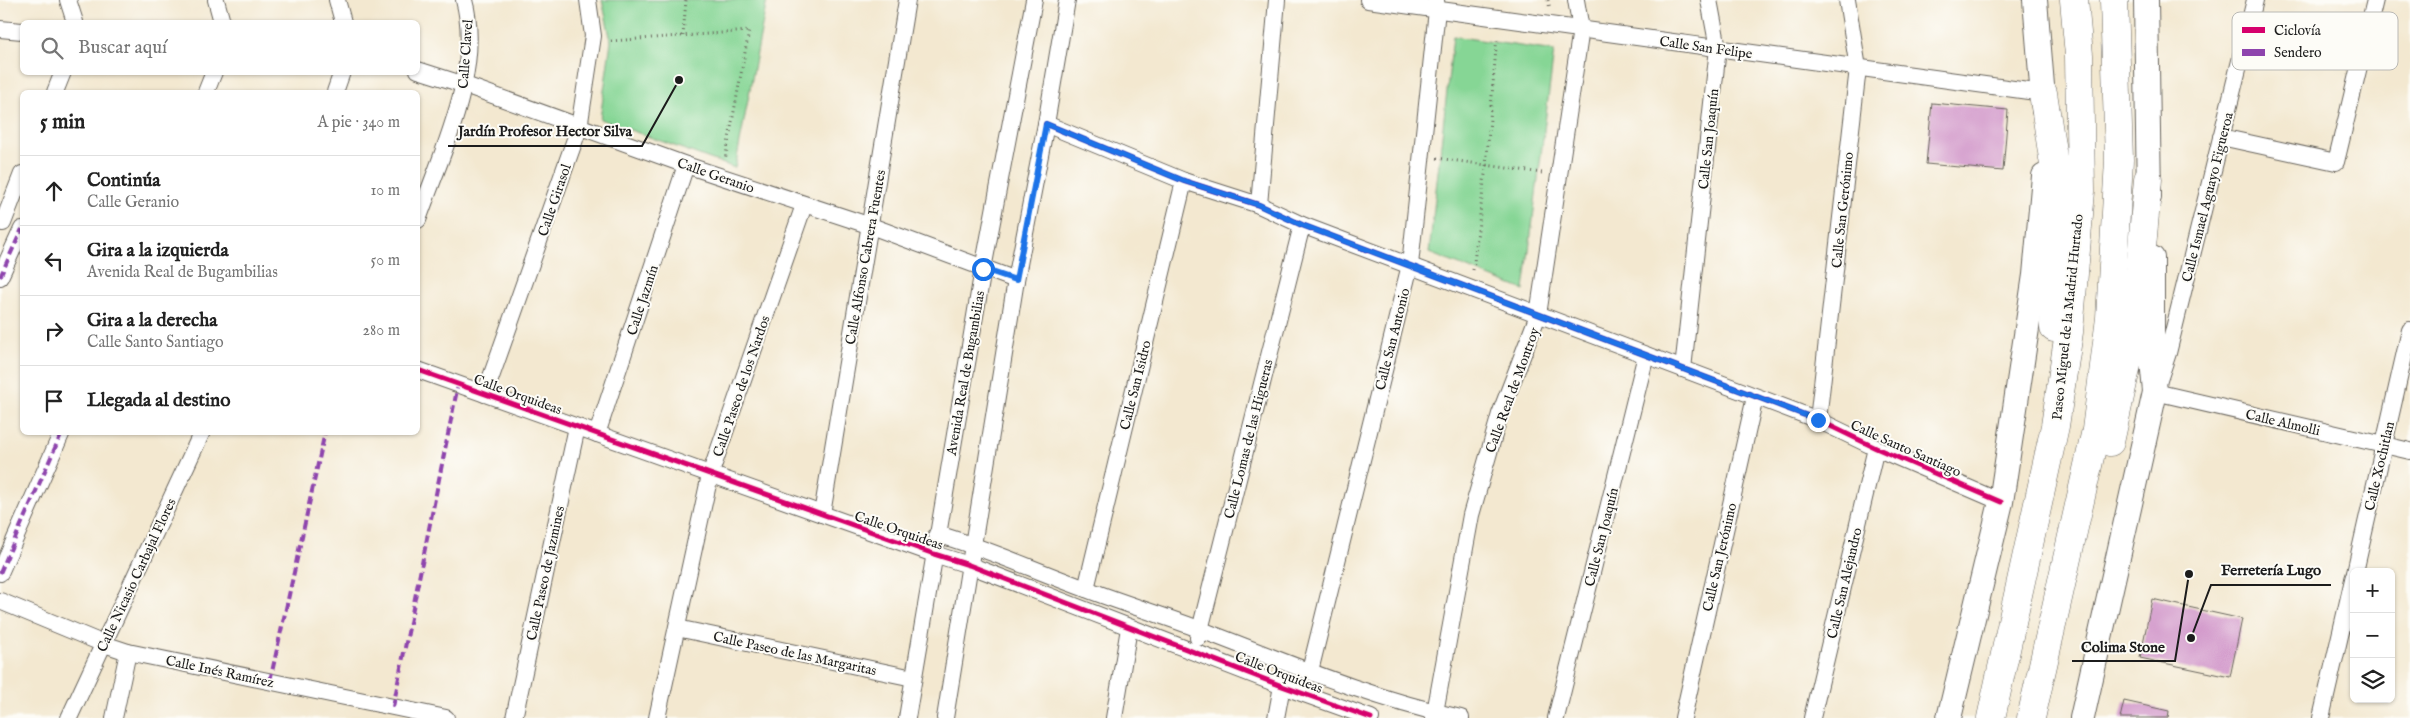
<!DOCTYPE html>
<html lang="es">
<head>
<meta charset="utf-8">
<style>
  :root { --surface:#fff; --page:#f2f2f2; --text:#222; --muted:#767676; --line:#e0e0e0 }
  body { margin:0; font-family:"IM FELL English",serif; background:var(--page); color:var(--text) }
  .controls { position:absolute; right:15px; bottom:15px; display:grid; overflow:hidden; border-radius:8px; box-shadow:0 1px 4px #0004 }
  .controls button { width:45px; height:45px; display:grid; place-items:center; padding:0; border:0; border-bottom:1px solid var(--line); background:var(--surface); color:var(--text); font:25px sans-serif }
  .stop { position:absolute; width:15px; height:15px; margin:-11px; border:4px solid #1a73e8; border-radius:50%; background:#fff }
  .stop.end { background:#1a73e8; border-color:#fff; box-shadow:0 1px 5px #0008 }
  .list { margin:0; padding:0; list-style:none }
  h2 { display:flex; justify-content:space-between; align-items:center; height:65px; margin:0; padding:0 20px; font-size:21px }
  h2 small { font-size:16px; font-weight:400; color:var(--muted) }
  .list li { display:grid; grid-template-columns:32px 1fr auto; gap:15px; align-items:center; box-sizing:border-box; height:70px; padding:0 20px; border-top:1px solid var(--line) }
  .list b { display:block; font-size:19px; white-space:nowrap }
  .list p { margin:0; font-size:16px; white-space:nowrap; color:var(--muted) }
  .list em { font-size:16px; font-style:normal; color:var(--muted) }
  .icon { flex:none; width:28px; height:28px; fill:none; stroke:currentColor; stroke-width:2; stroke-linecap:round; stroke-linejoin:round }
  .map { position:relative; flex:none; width:2410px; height:718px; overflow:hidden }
  .search { position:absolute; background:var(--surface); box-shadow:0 1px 4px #0004; left:20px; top:20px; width:400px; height:55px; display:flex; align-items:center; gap:12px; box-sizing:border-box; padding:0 18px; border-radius:8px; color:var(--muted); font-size:19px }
  .panel { position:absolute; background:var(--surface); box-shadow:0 1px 4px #0004; left:20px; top:90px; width:400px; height:345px; border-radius:8px }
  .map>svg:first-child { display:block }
  .park { fill:#86d695; stroke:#517958 }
  .building { fill:#ce8ec6 }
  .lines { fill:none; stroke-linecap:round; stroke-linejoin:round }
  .street-casing { stroke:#67635b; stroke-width:18 }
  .secondary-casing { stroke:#67635b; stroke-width:26 }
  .highway-casing { stroke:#67635b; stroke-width:29 }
  .path { stroke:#67635b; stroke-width:3; stroke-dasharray:1 4; stroke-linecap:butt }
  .street { stroke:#fff; stroke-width:16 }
  .secondary { stroke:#fff; stroke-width:24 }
  .highway { stroke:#fff; stroke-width:28 }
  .quiet { stroke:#8e44ad; stroke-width:4; stroke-dasharray:8 4; stroke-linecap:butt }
  .cycleway-casing { stroke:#fdfcf7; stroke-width:8 }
  .cycleway { stroke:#d6006c; stroke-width:5 }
  .route { stroke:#1a73e8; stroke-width:6 }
  .labels { text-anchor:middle; stroke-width:4; stroke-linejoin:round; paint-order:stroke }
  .street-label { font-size:14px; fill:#1c1c1c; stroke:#fdfcf7 }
  .key { fill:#fdfcf7; stroke:#bab9b5; stroke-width:1 }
  .key-label { font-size:14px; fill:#1c1c1c }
  .leader { fill:none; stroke:#1c1c1c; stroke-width:2 }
  .callout-dot { fill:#1c1c1c; stroke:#fdfcf7; stroke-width:2 }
  .callout-label { font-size:15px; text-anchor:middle; font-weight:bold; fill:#1c1c1c; stroke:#fdfcf7; stroke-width:4; stroke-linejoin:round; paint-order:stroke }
</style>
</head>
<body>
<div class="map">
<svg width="2410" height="718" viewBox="0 0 2410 718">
  <rect width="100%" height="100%" fill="#fdfcf7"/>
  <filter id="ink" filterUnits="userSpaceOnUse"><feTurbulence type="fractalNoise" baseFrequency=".02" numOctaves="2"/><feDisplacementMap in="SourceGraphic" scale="10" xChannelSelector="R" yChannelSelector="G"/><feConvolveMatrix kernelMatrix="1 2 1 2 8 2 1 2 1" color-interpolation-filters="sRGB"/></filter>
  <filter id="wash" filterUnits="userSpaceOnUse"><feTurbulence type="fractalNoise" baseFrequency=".0096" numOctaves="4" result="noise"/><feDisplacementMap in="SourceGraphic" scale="20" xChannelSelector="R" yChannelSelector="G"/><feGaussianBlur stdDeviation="1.12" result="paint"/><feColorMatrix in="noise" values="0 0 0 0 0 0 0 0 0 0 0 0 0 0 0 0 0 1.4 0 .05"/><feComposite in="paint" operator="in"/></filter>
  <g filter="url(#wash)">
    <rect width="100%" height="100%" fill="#f3e8d0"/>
    <g class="park">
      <polygon points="602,0 767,0 735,168 600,119 611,41"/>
      <polygon points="1453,36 1554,51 1524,290 1429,253"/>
    </g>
    <g id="blocks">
      <g class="building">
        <polygon points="1932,103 2008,110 2003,171 1926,164"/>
        <polygon points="2152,599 2242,619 2230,677 2140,658"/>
        <polygon points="2124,701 2169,711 2168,718 2120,718"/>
      </g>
    </g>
  </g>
  <g filter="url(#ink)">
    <use href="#blocks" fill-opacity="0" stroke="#67635b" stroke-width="1"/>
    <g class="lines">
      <defs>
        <g id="street">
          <polyline points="68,0 75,22"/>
          <polyline points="216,0 222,22"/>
          <polyline points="337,0 343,22"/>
          <polyline points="1368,0 2043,93"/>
          <polyline points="2255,0 2168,353 2155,392 2410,451"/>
          <polyline points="0,29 22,31"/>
          <polyline points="418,70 465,85 686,165 871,226 1016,280"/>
          <polyline points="55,92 63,72"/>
          <polyline points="206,92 214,72"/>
          <polyline points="335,92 342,72"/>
          <polyline points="1046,124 1184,181 1259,205 1302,225 1818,420 1876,448 2001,502"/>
          <polyline points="2221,137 2336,162 2375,0"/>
          <polyline points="1259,205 1277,0"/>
          <path d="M418,220C441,154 483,70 464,0"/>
          <polyline points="3,223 22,174"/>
          <polyline points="0,277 22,229"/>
          <polyline points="1683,369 1718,48 1709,0"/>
          <polyline points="418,370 934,554 969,565 1282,686 1371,718"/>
          <polyline points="485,394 579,128 593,36 588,0"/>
          <polyline points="1818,420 1858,68 1847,0"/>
          <polyline points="597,434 686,165"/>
          <polyline points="822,514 907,0"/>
          <path d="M937,534C989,549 1036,571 1086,589C1125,604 1165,616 1204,631C1288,663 1372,699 1461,718"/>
          <polyline points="2355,572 2410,330"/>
          <polyline points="0,573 62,432"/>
          <polyline points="1086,589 1184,181"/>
          <polyline points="0,601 104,644 128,652 446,718"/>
          <polyline points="677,628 913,678"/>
          <polyline points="1198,638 1302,225"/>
          <polyline points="1310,671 1410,265 1437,10 1436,0"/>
          <polyline points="69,718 202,432"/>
          <polyline points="114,718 128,652"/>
          <polyline points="514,718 577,427"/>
          <polyline points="657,718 710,475 804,205"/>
          <polyline points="907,718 983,269 1034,0"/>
          <polyline points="945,718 1016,280 1046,124 1067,0"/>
          <polyline points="1114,718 1129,628"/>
          <polyline points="1276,718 1282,686"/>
          <polyline points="1434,718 1471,515 1500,414 1538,315 1581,29 1576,0"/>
          <polyline points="1556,718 1646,355"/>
          <polyline points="1683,718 1755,397"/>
          <polyline points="1812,718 1876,448"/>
          <polyline points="2321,718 2354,575"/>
        </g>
        <g id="secondary">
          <polyline points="2035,0 2044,110"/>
          <polyline points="2146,0 2149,197"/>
          <polyline points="1949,718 2001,502 2035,275 2044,176"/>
          <polyline points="2082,718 2155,392 2152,360 2152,258"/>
        </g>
        <g id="highway">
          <polyline points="2043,93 2055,171 2054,328"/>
          <polyline points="2110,442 2135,328 2148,179"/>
          <polyline points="1991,718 2055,426 2069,332 2081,191 2079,55 2074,0"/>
          <polyline points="2031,718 2096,430 2110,318 2119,160 2114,0"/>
        </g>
      </defs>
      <use href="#street" class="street-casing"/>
      <use href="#secondary" class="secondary-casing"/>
      <use href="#highway" class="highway-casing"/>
      <g class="path">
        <polyline points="1548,0 1550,9"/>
        <polyline points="683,36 686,0"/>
        <polyline points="611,41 749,31 725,160"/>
        <polyline points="1437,158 1542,173"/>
        <polyline points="1473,270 1486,166 1497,37"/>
      </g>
      <use href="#street" class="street"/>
      <use href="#secondary" class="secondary"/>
      <use href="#highway" class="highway"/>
      <g class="quiet">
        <polyline points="0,277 22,229"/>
        <polyline points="0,573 62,432"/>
        <polyline points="270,681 325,432"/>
        <polyline points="393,707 458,385"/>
      </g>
      <defs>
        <g id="cycleway">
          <polyline points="1046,124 1184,181 1259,205 1302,225 1818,420 1876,448 2001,502"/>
          <polyline points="418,370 934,554 969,565 1282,686 1371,718"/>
        </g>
      </defs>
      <use href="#cycleway" class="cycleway-casing"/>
      <use href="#cycleway" class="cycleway"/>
    </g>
  </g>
  <g class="lines" filter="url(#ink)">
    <polyline class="route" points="983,269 1016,280 1046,124 1184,181 1259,205 1302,225 1818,420"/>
  </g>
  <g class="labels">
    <g class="street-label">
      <text transform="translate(1706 47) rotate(8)" y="5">Calle San Felipe</text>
      <text transform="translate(465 54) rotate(-86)" y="5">Calle Clavel</text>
      <text transform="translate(1708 139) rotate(-84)" y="5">Calle San Joaquín</text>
      <text transform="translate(716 175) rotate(19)" y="5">Calle Geranio</text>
      <text transform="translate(2207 197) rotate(-76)" y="5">Calle Ismael Aguayo Figueroa</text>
      <text transform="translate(554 200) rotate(-71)" y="5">Calle Girasol</text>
      <text transform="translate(1842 210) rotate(-84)" y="5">Calle San Gerónimo</text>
      <text transform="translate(865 257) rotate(-80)" y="5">Calle Alfonso Cabrera Fuentes</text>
      <text transform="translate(642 300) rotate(-72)" y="5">Calle Jazmín</text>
      <text transform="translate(2067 317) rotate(-84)" y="5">Paseo Miguel de la Madrid Hurtado</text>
      <text transform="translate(1392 339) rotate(-76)" y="5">Calle San Antonio</text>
      <text transform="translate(965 373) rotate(-80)" y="5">Avenida Real de Bugambilias</text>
      <text transform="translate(1135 385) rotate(-76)" y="5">Calle San Isidro</text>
      <text transform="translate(741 386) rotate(-71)" y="5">Calle Paseo de los Nardos</text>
      <text transform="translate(1512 390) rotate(-70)" y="5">Calle Real de Montroy</text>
      <text transform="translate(518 394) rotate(20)" y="5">Calle Orquideas</text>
      <text transform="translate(2283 422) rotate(13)" y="5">Calle Almolli</text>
      <text transform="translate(1248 439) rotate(-76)" y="5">Calle Lomas de las Higueras</text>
      <text transform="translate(1906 448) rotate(24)" y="5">Calle Santo Santiago</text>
      <text transform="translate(2379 466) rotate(-77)" y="5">Calle Xochitlan</text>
      <text transform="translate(899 530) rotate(19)" y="5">Calle Orquideas</text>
      <text transform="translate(1601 537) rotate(-76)" y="5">Calle San Joaquín</text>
      <text transform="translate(1719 557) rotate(-77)" y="5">Calle San Jerónimo</text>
      <text transform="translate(545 573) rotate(-78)" y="5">Calle Paseo de Jazmines</text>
      <text transform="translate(136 575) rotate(-65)" y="5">Calle Nicasio Carbajal Flores</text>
      <text transform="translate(1844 583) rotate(-77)" y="5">Calle San Alejandro</text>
      <text transform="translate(795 653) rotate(12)" y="5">Calle Paseo de las Margaritas</text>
      <text transform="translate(220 671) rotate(12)" y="5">Calle Inés Ramírez</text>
      <text transform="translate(1279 672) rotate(21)" y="5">Calle Orquideas</text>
    </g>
  </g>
  <rect x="2232" y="12" width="166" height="58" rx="8" class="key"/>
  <rect x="2242" y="27" width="23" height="6" fill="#d6006c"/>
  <rect x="2242" y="49" width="23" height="7" fill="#8e44ad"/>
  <g class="key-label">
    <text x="2274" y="35">Ciclovía</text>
    <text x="2274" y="57">Sendero</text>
  </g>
  <path class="leader" d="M679 80L642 146H448M2191 638L2211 585H2331M2189 574L2175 661H2072"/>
  <g class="callout-dot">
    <circle cx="679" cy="80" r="5"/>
    <circle cx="2191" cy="638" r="5"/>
    <circle cx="2189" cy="574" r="5"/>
  </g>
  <g class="callout-label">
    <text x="545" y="136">Jardín Profesor Hector Silva</text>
    <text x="2271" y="575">Ferretería Lugo</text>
    <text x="2123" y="652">Colima Stone</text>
  </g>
</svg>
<div class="controls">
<button>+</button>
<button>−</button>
<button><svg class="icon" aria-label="layers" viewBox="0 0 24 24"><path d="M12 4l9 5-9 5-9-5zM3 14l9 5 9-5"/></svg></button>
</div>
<div class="stop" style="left:983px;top:269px"></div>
<div class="stop end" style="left:1818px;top:420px"></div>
<div class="search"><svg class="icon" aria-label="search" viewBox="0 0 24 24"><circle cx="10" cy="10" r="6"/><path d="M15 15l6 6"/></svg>Buscar aquí</div>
<section class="panel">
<h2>5 min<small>A pie · 340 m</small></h2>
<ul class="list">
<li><svg class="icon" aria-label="ahead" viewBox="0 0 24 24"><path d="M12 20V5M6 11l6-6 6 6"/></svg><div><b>Continúa</b><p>Calle Geranio</p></div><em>10 m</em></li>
<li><svg class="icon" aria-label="left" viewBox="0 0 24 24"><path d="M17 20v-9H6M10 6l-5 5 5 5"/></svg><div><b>Gira a la izquierda</b><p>Avenida Real de Bugambilias</p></div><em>50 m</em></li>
<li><svg class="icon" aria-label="right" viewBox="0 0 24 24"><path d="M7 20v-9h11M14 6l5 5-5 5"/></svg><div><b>Gira a la derecha</b><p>Calle Santo Santiago</p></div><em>280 m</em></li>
<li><svg class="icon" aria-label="arrive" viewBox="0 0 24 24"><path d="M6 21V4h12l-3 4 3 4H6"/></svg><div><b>Llegada al destino</b></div></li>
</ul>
</section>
</div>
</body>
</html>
